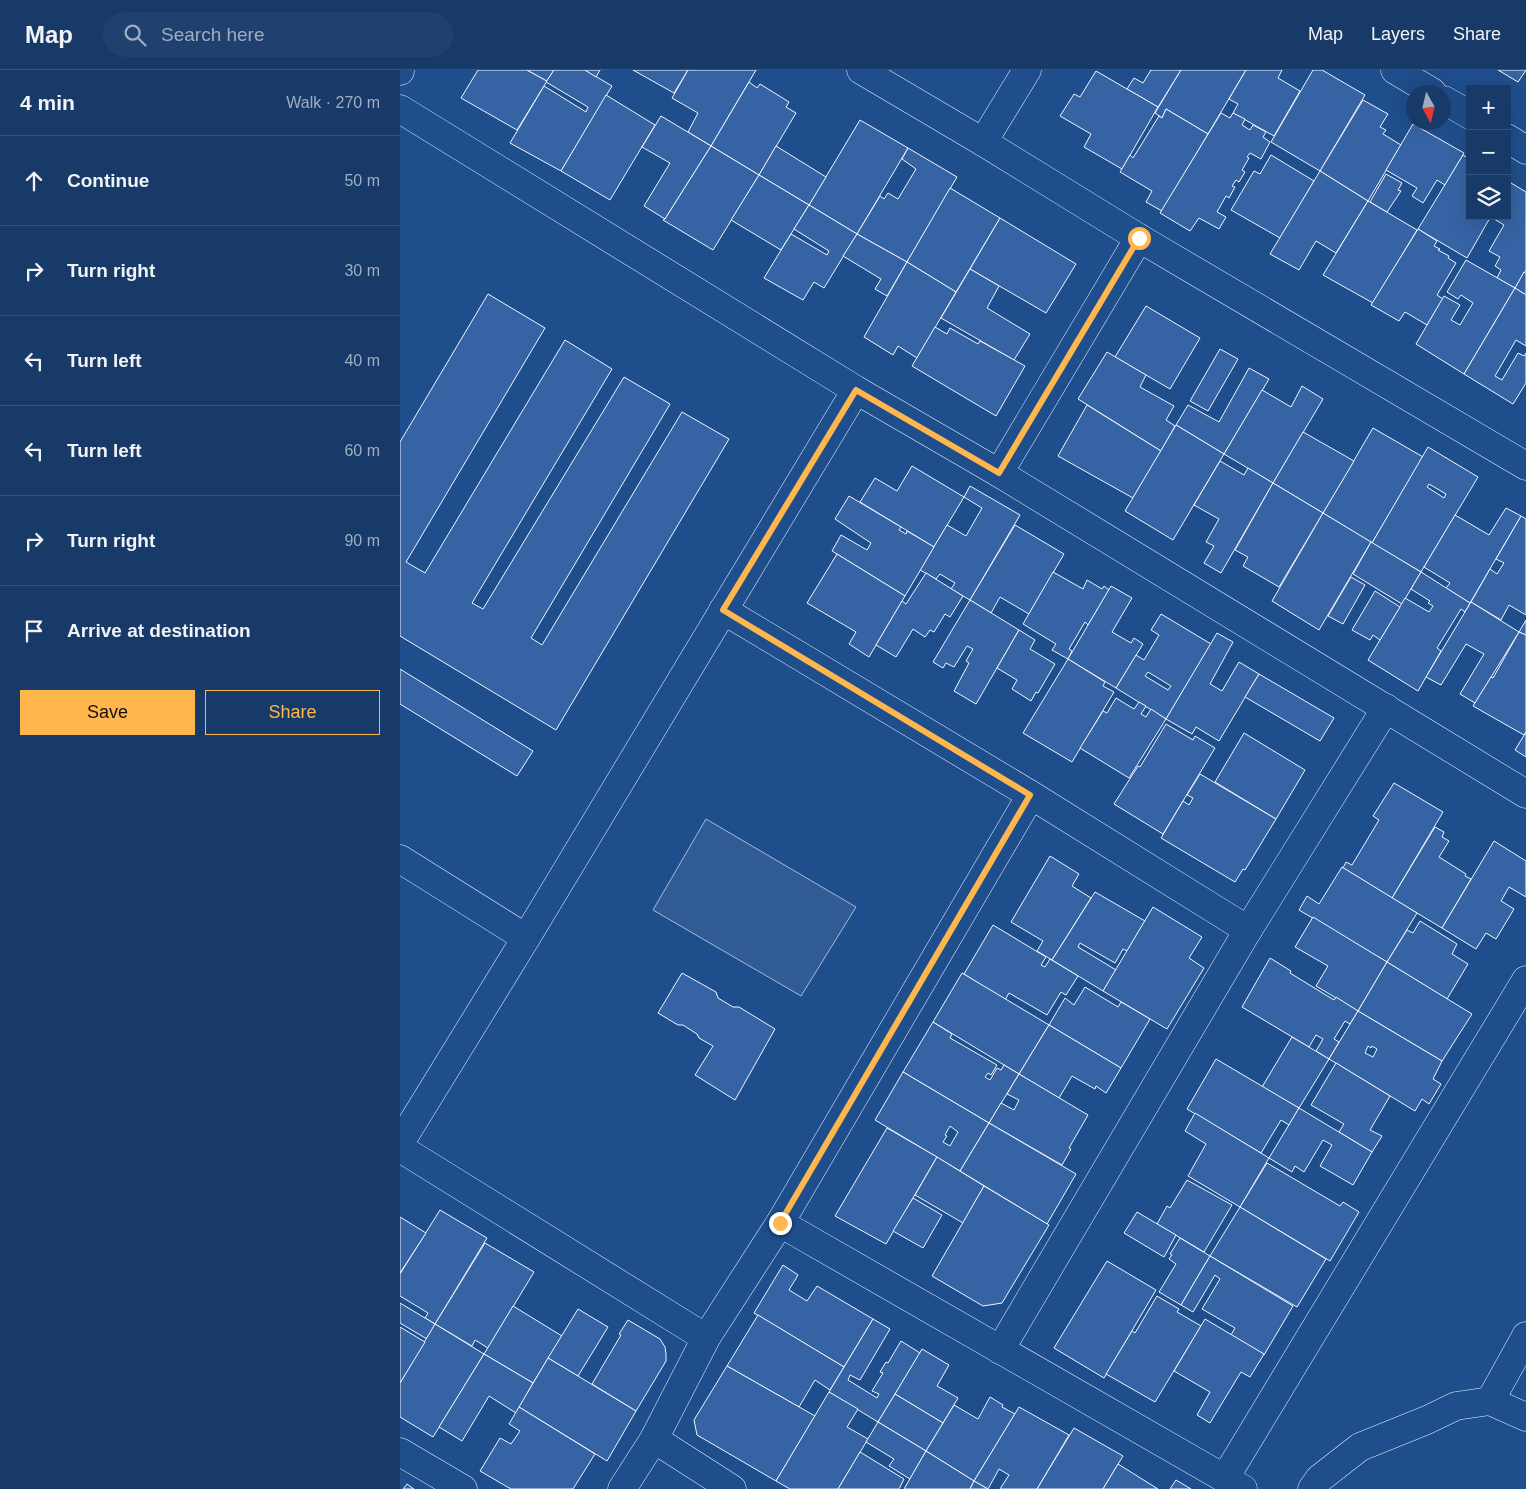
<!DOCTYPE html>
<html lang="en">
<head>
<meta charset="utf-8">
<style>
  :root { --surface:#173a69; --page:#20416f; --text:#f1f3f6; --muted:#9eadc0; --line:#36547d; --accent:#ffb74d }
  body { margin:0; font-family:Arial,sans-serif; background:var(--page); color:var(--text) }
  .controls { position:absolute; right:15px; top:15px; display:grid; overflow:hidden; border-radius:0px; box-shadow:0 5px 20px #0002 }
  .controls button { width:45px; height:45px; display:grid; place-items:center; padding:0; border:0; border-bottom:1px solid var(--line); background:var(--surface); color:var(--text); font:25px sans-serif }
  .compass { position:absolute; left:1006px; top:15px; width:45px; height:45px; border-radius:50%; background:var(--surface); box-shadow:0 5px 20px #0002; rotate:172deg }
  .stop { position:absolute; width:15px; height:15px; margin:-11px; border:4px solid #ffb74d; border-radius:50%; background:#fff }
  .stop.end { background:#ffb74d; border-color:#fff; box-shadow:0 1px 5px #0008 }
  .list { margin:0; padding:0; list-style:none }
  h2 { display:flex; justify-content:space-between; align-items:center; height:65px; margin:0; padding:0 20px; font-size:21px }
  h2 small { font-size:16px; font-weight:400; color:var(--muted) }
  .list li { display:grid; grid-template-columns:32px 1fr auto; gap:15px; align-items:center; box-sizing:border-box; height:90px; padding:0 20px; border-top:1px solid var(--line) }
  .list b { display:block; font-size:19px; white-space:nowrap }
  .list em { font-size:16px; font-style:normal; color:var(--muted) }
  .actions { display:flex; gap:10px; padding:15px 20px }
  .actions a { flex:1; padding:11px 0; border:1px solid var(--accent); border-radius:0px; text-align:center; font-size:18px; color:var(--accent) }
  .actions .main { background:var(--accent); color:#111 }
  .icon { flex:none; width:28px; height:28px; fill:none; stroke:currentColor; stroke-width:2; stroke-linecap:round; stroke-linejoin:round }
  .map { position:relative; flex:none; width:1126px; height:1419px; overflow:hidden }
  header { display:flex; align-items:center; gap:30px; box-sizing:border-box; height:70px; padding:0 25px; background:var(--surface); border-bottom:1px solid var(--line) }
  header strong { font-size:24px }
  nav { display:flex; gap:28px; margin-inline-start:auto; font-size:18px }
  .search { width:350px; height:45px; background:var(--page); display:flex; align-items:center; gap:12px; box-sizing:border-box; padding:0 18px; border-radius:28px; color:var(--muted); font-size:19px }
  main { display:flex }
  aside { flex:1; background:var(--surface) }
  .map>svg:first-child { display:block }
  .built { fill:#305b95; stroke:#a8bbd7 }
  .building { fill:#3563a3; stroke:#f2f6ff; fill-rule:evenodd }
  .lines { fill:none; stroke-linecap:round; stroke-linejoin:round }
  .minor-casing { stroke:#f2f6ff; stroke-width:29 }
  .minor { stroke:#1f4e8c; stroke-width:28 }
  .route { stroke:#ffb74d; stroke-width:6 }
</style>
</head>
<body>
<header>
<strong>Map</strong>
<div class="search"><svg class="icon" aria-label="search" viewBox="0 0 24 24"><circle cx="10" cy="10" r="6"/><path d="M15 15l6 6"/></svg>Search here</div>
<nav><a>Map</a><a>Layers</a><a>Share</a></nav>
</header>
<main>
<aside>
<h2>4 min<small>Walk · 270 m</small></h2>
<ul class="list">
<li><svg class="icon" aria-label="ahead" viewBox="0 0 24 24"><path d="M12 20V5M6 11l6-6 6 6"/></svg><div><b>Continue</b></div><em>50 m</em></li>
<li><svg class="icon" aria-label="right" viewBox="0 0 24 24"><path d="M7 20v-9h11M14 6l5 5-5 5"/></svg><div><b>Turn right</b></div><em>30 m</em></li>
<li><svg class="icon" aria-label="left" viewBox="0 0 24 24"><path d="M17 20v-9H6M10 6l-5 5 5 5"/></svg><div><b>Turn left</b></div><em>40 m</em></li>
<li><svg class="icon" aria-label="left" viewBox="0 0 24 24"><path d="M17 20v-9H6M10 6l-5 5 5 5"/></svg><div><b>Turn left</b></div><em>60 m</em></li>
<li><svg class="icon" aria-label="right" viewBox="0 0 24 24"><path d="M7 20v-9h11M14 6l5 5-5 5"/></svg><div><b>Turn right</b></div><em>90 m</em></li>
<li><svg class="icon" aria-label="arrive" viewBox="0 0 24 24"><path d="M6 21V4h12l-3 4 3 4H6"/></svg><div><b>Arrive at destination</b></div></li>
</ul>
<div class="actions"><a class="main">Save</a><a>Share</a></div>
</aside>
<div class="map">
<svg width="1126" height="1419" viewBox="0 0 1126 1419">
  <rect width="100%" height="100%" fill="#1f4e8c"/>
  <polygon class="built" points="306,749 456,837 401,926 253,840"/>
  <g class="building">
    <polygon points="78,0 127,0 147,11 117,60 61,28"/>
    <polygon points="127,0 154,0 147,11"/>
    <polygon points="154,0 185,0 212,16 161,101 110,73 144,16 186,42 188,37 146,12"/>
    <polygon points="185,0 200,0 196,7"/>
    <polygon points="233,0 288,0 274,23"/>
    <polygon points="288,0 356,0 311,76 288,62 298,43 272,28"/>
    <polygon points="751,0 781,0 758,37 727,19 734,8 743,13"/>
    <polygon points="781,0 846,0 808,64 766,39 762,48 755,43"/>
    <polygon points="846,0 882,0 878,8 900,21 874,66 833,43 838,34 829,29"/>
    <polygon points="913,0 922,0 965,25 920,101 871,72"/>
    <polygon points="1098,0 1126,0 1118,12"/>
    <polygon points="696,1 758,37 722,99 684,77 691,64 660,46 674,24 680,27"/>
    <polygon points="349,12 357,18 360,14 389,32 386,37 396,43 359,105 311,76"/>
    <polygon points="206,25 255,55 210,130 161,101"/>
    <polygon points="963,30 988,44 980,57 986,60 983,64 1001,75 968,131 920,101"/>
    <polygon points="766,39 808,64 762,141 746,132 752,121 720,102 730,85 733,88 759,46 762,48"/>
    <polygon points="821,43 830,48 833,43 845,49 842,55 850,60 853,55 866,62 863,67 870,72 861,89 850,83 847,87 849,88 842,100 845,102 839,112 836,110 832,116 835,117 829,128 826,126 817,142 826,147 819,159 799,148 790,161 760,143"/>
    <polygon points="261,46 311,76 265,149 244,136 270,93 242,77"/>
    <polygon points="460,50 508,78 457,164 409,135"/>
    <polygon points="1013,54 1064,83 1045,115 1037,110 1023,133 1012,126 1017,118 986,100"/>
    <polygon points="311,76 359,105 313,180 263,150 265,149"/>
    <polygon points="376,76 426,107 409,135 359,105"/>
    <polygon points="508,78 557,107 507,192 457,164 480,126 484,129 488,123 498,129 516,99 502,89"/>
    <polygon points="871,85 914,111 880,168 831,140 854,101 860,104"/>
    <polygon points="1063,85 1070,89 1070,146 1091,146 1067,188 1018,159"/>
    <polygon points="920,101 968,131 936,183 916,171 899,200 870,184"/>
    <polygon points="986,104 1002,113 998,120 1001,121 987,142 970,132"/>
    <polygon points="359,105 409,135 381,180 331,150"/>
    <polygon points="1111,113 1126,122 1126,200 1115,218 1097,208 1101,200 1095,196 1100,187 1089,181 1104,155 1091,147 1107,146 1107,119"/>
    <polygon points="550,118 600,148 556,222 507,192"/>
    <polygon points="968,131 1017,160 973,233 923,205"/>
    <polygon points="409,135 457,164 424,218 414,212 403,230 364,208 391,164 427,185 429,181 394,159"/>
    <polygon points="600,148 676,194 646,243 570,199"/>
    <polygon points="1018,159 1037,171 1034,176 1040,179 1038,180 1049,186 1048,188 1056,193 1037,225 1043,229 1027,255 1005,242 999,251 971,235"/>
    <polygon points="457,164 507,192 487,226 475,219 481,209 443,186"/>
    <polygon points="1066,190 1115,218 1064,304 1016,274 1044,226 1060,235 1051,250 1060,255 1073,233 1061,225 1058,229 1047,222"/>
    <polygon points="507,192 556,222 517,288 498,276 493,285 464,267"/>
    <polygon points="570,199 599,216 587,238 630,264 614,290 541,248"/>
    <polygon points="1124,202 1126,203 1126,225 1115,218"/>
    <polygon points="1115,218 1126,225 1126,276 1116,270 1095,306 1102,310 1118,283 1124,286 1126,283 1126,313 1113,334 1064,304"/>
    <polygon points="88,224 145,258 6,492 25,503 165,270 212,299 72,533 83,539 224,307 270,334 131,568 142,575 282,342 329,369 156,660 0,566 0,372"/>
    <polygon points="746,236 800,268 770,319 715,287"/>
    <polygon points="535,257 547,264 550,258 578,274 580,271 625,296 596,346 512,296"/>
    <polygon points="820,279 838,289 808,341 790,331"/>
    <polygon points="707,282 746,305 740,317 774,336 766,350 775,356 761,381 678,329"/>
    <polygon points="849,298 869,309 824,384 776,355 788,335 819,352"/>
    <polygon points="902,316 923,329 873,413 824,384 862,320 891,337"/>
    <polygon points="687,335 761,381 733,428 658,386"/>
    <polygon points="776,355 824,384 773,470 725,441"/>
    <polygon points="973,358 1023,387 972,473 923,443"/>
    <polygon points="903,362 954,391 923,443 873,413"/>
    <path d="M1028,377L1078,407L1021,502L972,473ZM1029,414L1046,424L1044,428L1027,417Z"/>
    <polygon points="820,391 844,405 848,398 873,413 821,503 804,493 814,476 806,472 819,449 794,435"/>
    <polygon points="512,396 564,427 534,477 460,432 475,408 497,421"/>
    <polygon points="873,413 923,443 879,517 843,496 848,487 835,480"/>
    <polygon points="570,416 620,445 570,530 551,519 555,513 540,504 536,509 520,500 547,455 566,466 582,438 564,427"/>
    <polygon points="449,426 501,457 499,460 506,464 507,461 534,477 505,526 432,481 441,465 467,480 471,473 435,449"/>
    <polygon points="1106,438 1121,446 1070,533 1046,518 1050,513 1024,497 1055,445 1089,465"/>
    <polygon points="923,443 971,472 919,560 872,531"/>
    <polygon points="1121,446 1126,449 1126,545 1109,535 1101,550 1071,532 1090,499 1097,504 1104,493 1096,489"/>
    <polygon points="615,455 664,484 629,544 600,527 591,543 570,530"/>
    <polygon points="971,472 1021,502 1002,534 953,504"/>
    <polygon points="437,484 505,526 469,587 449,574 456,562 407,533"/>
    <polygon points="653,502 683,519 687,510 702,519 704,516 709,520 688,555 685,552 669,579 672,581 668,589 652,580 656,574 623,554"/>
    <polygon points="1021,502 1070,533 1065,542 1061,539 1037,578 1041,581 1018,621 968,590 1005,528 1029,542 1033,536 1028,533 1030,531 1011,519"/>
    <polygon points="526,503 563,526 550,547 545,544 534,562 530,560 525,567 513,559 496,587 476,575 502,531 506,534"/>
    <polygon points="951,507 965,515 943,554 928,546"/>
    <polygon points="711,516 732,528 712,562 731,573 734,568 743,574 716,618 668,589"/>
    <polygon points="975,521 1000,537 980,570 973,565 970,570 952,560"/>
    <polygon points="570,530 619,560 576,634 554,621 569,593 566,591 573,579 567,576 554,597 546,593 543,598 533,592"/>
    <polygon points="1071,532 1119,562 1075,633 1060,624 1084,584 1066,574 1041,615 1026,607"/>
    <path d="M761,544L811,574L766,649L716,618L736,585L744,590L759,565L751,560ZM748,602L771,616L768,620L745,606Z"/>
    <polygon points="1126,550 1126,565 1119,562"/>
    <polygon points="619,560 635,570 630,579 655,594 638,623 636,622 631,631 612,619 617,610 597,598"/>
    <polygon points="1119,562 1126,565 1126,662 1124,665 1073,636 1091,607 1093,608"/>
    <polygon points="817,563 833,572 810,614 822,621 839,592 859,604 819,671 796,657 792,664 766,649"/>
    <polygon points="668,589 705,612 703,616 714,622 672,692 623,663"/>
    <polygon points="0,599 133,681 117,706 0,634"/>
    <polygon points="859,604 934,648 920,671 845,627"/>
    <polygon points="716,628 734,639 739,632 746,636 741,644 746,647 751,639 766,649 729,708 680,678 703,641 707,643"/>
    <polygon points="766,654 793,670 795,666 815,678 763,764 714,734 738,696 740,697"/>
    <polygon points="1126,662 1126,687 1115,680"/>
    <polygon points="844,663 905,700 876,749 815,712"/>
    <polygon points="800,704 876,749 845,800 843,799 835,812 761,768 783,731 789,735 793,728 787,725"/>
    <polygon points="994,713 1043,742 992,828 943,798 946,792 952,795 979,750 973,746"/>
    <polygon points="1035,757 1044,762 1042,767 1049,771 1039,787 1066,804 1065,806 1071,809 1042,858 992,828"/>
    <polygon points="1094,771 1126,791 1126,827 1109,817 1101,831 1114,839 1096,869 1086,863 1076,879 1042,858"/>
    <polygon points="650,786 679,804 672,816 691,828 652,890 637,881 643,871 611,852"/>
    <polygon points="942,797 1017,843 987,892 899,840 907,826 919,834"/>
    <polygon points="695,822 745,851 727,881 723,879 715,893 680,873 678,877 716,900 703,921 652,890"/>
    <polygon points="753,837 802,867 789,888 804,898 767,959 703,921"/>
    <polygon points="913,847 987,892 958,941 916,916 928,896 895,877"/>
    <polygon points="1020,851 1057,874 1052,884 1068,894 1047,929 987,892 1007,860 1013,863"/>
    <polygon points="593,855 646,887 641,895 645,897 650,889 678,906 666,925 661,922 647,945 609,923 605,930 564,904"/>
    <polygon points="870,888 891,901 890,903 934,930 936,927 958,941 950,954 945,951 934,969 939,972 929,989 916,981 923,969 916,965 909,977 842,937"/>
    <polygon points="987,892 1072,944 1042,991 958,941"/>
    <polygon points="282,903 316,922 318,928 333,937 339,937 375,959 335,1030 295,1005 313,976 299,968 297,964 283,955 278,955 258,943"/>
    <polygon points="562,903 649,955 619,1004 533,952"/>
    <polygon points="685,917 718,937 721,932 750,949 721,998 649,955 665,928 674,935"/>
    <path d="M958,941L1042,991L1033,1009L1041,1014L1029,1034L1022,1029L1015,1041L929,989ZM968,976L971,978L972,976L977,979L973,987L965,983Z"/>
    <polygon points="533,952 552,964 550,968 597,995 591,1005 588,1003 585,1007 590,1010 597,998 601,1000 604,995 619,1004 589,1053 503,1002"/>
    <polygon points="649,955 721,998 706,1023 696,1016 695,1019 672,1006 659,1028 619,1004"/>
    <polygon points="892,967 929,989 899,1038 862,1017"/>
    <polygon points="816,989 899,1038 889,1055 881,1050 861,1083 787,1039"/>
    <polygon points="936,993 990,1026 970,1060 982,1066 972,1082 939,1062 944,1054 911,1035"/>
    <path d="M503,1002L589,1053L560,1101L475,1050ZM550,1056L558,1062L550,1076L543,1072L547,1066L545,1065Z"/>
    <polygon points="619,1004 688,1045 669,1078 671,1079 662,1095 589,1053 601,1033 614,1040 619,1030 607,1024"/>
    <polygon points="899,1038 972,1082 953,1115 920,1096 932,1075 923,1070 904,1102 895,1096 892,1102 869,1088"/>
    <polygon points="795,1043 869,1088 840,1137 788,1106 806,1074 785,1061"/>
    <polygon points="589,1053 676,1104 647,1154 560,1101"/>
    <polygon points="487,1058 537,1087 486,1174 435,1146"/>
    <polygon points="537,1087 584,1116 563,1153 515,1125"/>
    <polygon points="867,1093 940,1136 943,1132 959,1142 930,1191 840,1137"/>
    <polygon points="787,1110 832,1135 804,1182 757,1154 767,1136 770,1138"/>
    <polygon points="584,1116 649,1155 602,1233 583,1236 532,1206"/>
    <polygon points="513,1128 542,1145 523,1178 493,1161"/>
    <polygon points="840,1137 926,1189 897,1237 810,1186"/>
    <polygon points="40,1140 87,1168 35,1254 25,1248 28,1243 0,1226 0,1204"/>
    <polygon points="737,1142 776,1165 764,1187 724,1163"/>
    <polygon points="0,1147 26,1163 0,1203"/>
    <polygon points="780,1168 810,1186 781,1235 759,1222 776,1194 769,1189 772,1185 770,1184"/>
    <polygon points="85,1173 134,1202 88,1278 75,1270 72,1276 35,1254"/>
    <polygon points="810,1186 893,1236 864,1285 831,1265 835,1258 802,1239 820,1209 815,1205 793,1242 781,1235"/>
    <polygon points="707,1191 756,1220 704,1308 654,1278"/>
    <polygon points="383,1195 398,1205 389,1220 407,1231 417,1216 473,1249 444,1297 354,1243"/>
    <polygon points="757,1226 779,1239 777,1242 801,1256 755,1332 706,1304 732,1261 735,1263"/>
    <polygon points="0,1233 35,1254 27,1269 0,1253"/>
    <polygon points="113,1236 162,1266 133,1313 84,1284"/>
    <polygon points="178,1239 208,1257 178,1306 148,1288"/>
    <polygon points="358,1245 444,1297 430,1320 415,1310 399,1337 327,1296"/>
    <polygon points="473,1249 490,1259 460,1310 450,1305 448,1310 477,1328 479,1324 472,1321 483,1303 480,1302 486,1292 488,1293 501,1271 520,1283 478,1352 429,1322"/>
    <polygon points="805,1249 864,1284 850,1307 841,1302 810,1353 797,1345 810,1322 774,1301"/>
    <polygon points="228,1250 260,1269 265,1277 266,1284 266,1291 236,1341 192,1314 221,1265 219,1264"/>
    <polygon points="35,1254 84,1284 33,1367 0,1347 0,1313"/>
    <polygon points="0,1257 25,1272 0,1313"/>
    <polygon points="522,1279 549,1295 537,1316 558,1328 543,1353 495,1324"/>
    <polygon points="84,1284 133,1313 116,1343 89,1326 62,1371 39,1357"/>
    <polygon points="148,1288 236,1341 207,1391 119,1337"/>
    <polygon points="327,1296 415,1346 376,1411 297,1365 294,1350"/>
    <polygon points="429,1322 458,1339 447,1357 468,1369 438,1419 390,1419 376,1411"/>
    <polygon points="495,1324 543,1353 526,1381 478,1352"/>
    <polygon points="590,1327 603,1335 602,1337 615,1344 574,1411 526,1381 554,1335 578,1349"/>
    <polygon points="119,1337 195,1384 173,1419 111,1419 80,1401 100,1368 111,1374 120,1361 109,1354"/>
    <polygon points="619,1337 669,1365 637,1419 600,1419 609,1405 599,1399 588,1419 574,1411"/>
    <polygon points="478,1352 526,1381 510,1409 489,1396 494,1389 466,1372"/>
    <polygon points="674,1358 723,1386 703,1419 637,1419"/>
    <polygon points="526,1381 574,1411 570,1419 504,1419"/>
    <polygon points="460,1382 504,1409 499,1419 438,1419"/>
    <polygon points="718,1394 758,1419 703,1419"/>
    <polygon points="776,1410 791,1419 770,1419"/>
    <polygon points="574,1411 588,1419 570,1419"/>
    <polygon points="7,1414 14,1419 3,1419"/>
  </g>
  <g class="lines">
    <defs>
      <g id="minor">
        <polyline points="461,0 583,72 739,168 1126,396"/>
        <polyline points="995,0 1032,22"/>
        <polyline points="0,1 0,0"/>
        <polyline points="1044,30 1070,45"/>
        <polyline points="0,39 456,320 599,403 1126,724"/>
        <polyline points="1107,68 1126,80"/>
        <polyline points="583,72 627,0"/>
        <polyline points="599,403 739,168"/>
        <polyline points="323,540 631,725 848,860"/>
        <polyline points="0,789 126,868"/>
        <polyline points="0,1073 126,868 456,320"/>
        <polyline points="0,1078 306,1268"/>
        <polyline points="380,1153 843,1419"/>
        <polyline points="600,1280 848,860 986,638"/>
        <polyline points="1090,1331 1126,1266"/>
        <polyline points="254,1369 332,1419"/>
        <polyline points="0,1382 63,1419"/>
        <polyline points="825,1408 1126,910"/>
        <polyline points="222,1419 254,1369 306,1268 380,1153 631,725"/>
        <polyline points="912,1419 919,1409 960,1377 1027,1350 1056,1336 1090,1331 1126,1347"/>
      </g>
    </defs>
    <use href="#minor" class="minor-casing"/>
    <use href="#minor" class="minor"/>
  </g>
  <g class="lines">
    <polyline class="route" points="380,1153 630,725 323,540 456,320 599,403 739,168"/>
  </g>
</svg>
<div class="controls">
<button>+</button>
<button>−</button>
<button><svg class="icon" aria-label="layers" viewBox="0 0 24 24"><path d="M12 4l9 5-9 5-9-5zM3 14l9 5 9-5"/></svg></button>
</div>
<svg class="compass" viewBox="-18 -18 36 36"><path d="M0-13l5 13h-10z" fill="#e53935"/><path d="M0 13l5-13h-10z" fill="#9eadc0"/></svg>
<div class="stop" style="left:739px;top:168px"></div>
<div class="stop end" style="left:380px;top:1153px"></div>
</div>
</main>
</body>
</html>
